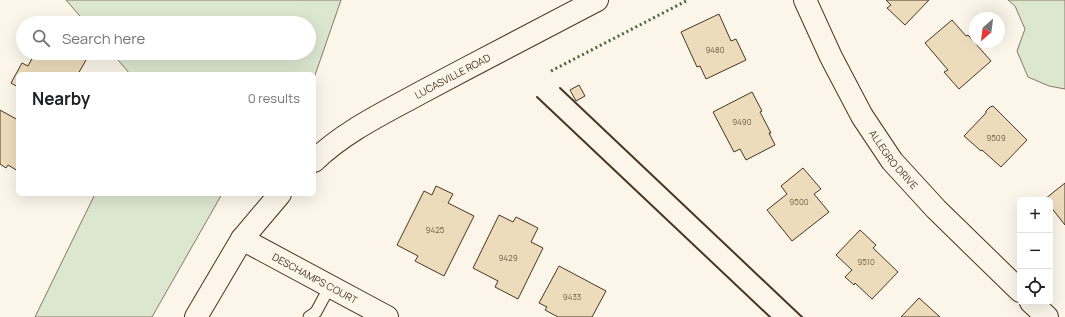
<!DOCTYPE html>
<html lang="en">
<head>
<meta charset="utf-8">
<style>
  :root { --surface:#fff; --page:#f6f6f6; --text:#202124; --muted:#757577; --line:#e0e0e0 }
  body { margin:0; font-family:Manrope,sans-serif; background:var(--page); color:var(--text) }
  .controls { position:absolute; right:12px; bottom:12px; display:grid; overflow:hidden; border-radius:6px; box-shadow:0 4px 16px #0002 }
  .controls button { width:36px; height:36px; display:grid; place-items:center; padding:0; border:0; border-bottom:1px solid var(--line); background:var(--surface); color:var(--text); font:20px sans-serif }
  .compass { position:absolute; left:969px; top:12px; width:36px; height:36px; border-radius:50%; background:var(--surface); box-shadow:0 4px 16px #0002; rotate:208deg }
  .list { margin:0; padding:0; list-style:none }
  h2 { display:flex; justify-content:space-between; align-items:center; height:52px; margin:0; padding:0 16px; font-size:17px }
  h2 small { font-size:13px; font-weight:400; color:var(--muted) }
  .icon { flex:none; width:22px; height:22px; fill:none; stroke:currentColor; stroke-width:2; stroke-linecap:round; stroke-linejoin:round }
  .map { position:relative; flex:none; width:1065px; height:317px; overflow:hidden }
  .search { position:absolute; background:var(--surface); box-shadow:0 4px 16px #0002; left:16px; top:16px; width:300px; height:44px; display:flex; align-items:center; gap:10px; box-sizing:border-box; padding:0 14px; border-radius:22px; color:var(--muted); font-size:15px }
  .panel { position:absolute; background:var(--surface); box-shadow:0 4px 16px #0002; left:16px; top:72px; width:300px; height:124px; border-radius:6px }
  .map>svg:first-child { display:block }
  .green { fill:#dce7d0; stroke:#887966 }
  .building { fill:#ecdcbc; stroke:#4a3520 }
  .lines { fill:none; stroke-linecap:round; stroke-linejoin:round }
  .service-casing { stroke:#4a3520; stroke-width:13 }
  .minor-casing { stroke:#4a3520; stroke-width:24 }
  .tertiary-casing { stroke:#4a3520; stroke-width:24 }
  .service { stroke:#fbf6e9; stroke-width:11 }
  .minor { stroke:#fbf6e9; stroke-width:22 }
  .tertiary { stroke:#fbf6e9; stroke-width:22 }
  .hedge { stroke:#436837; stroke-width:3; stroke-dasharray:2 3; stroke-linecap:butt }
  .wall { stroke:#4a3520; stroke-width:2 }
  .labels { text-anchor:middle; stroke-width:3; stroke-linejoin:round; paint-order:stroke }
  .number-label { font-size:8px; fill:#725f47 }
  .street-label { font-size:10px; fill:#4a3520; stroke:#fbf6e9 }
</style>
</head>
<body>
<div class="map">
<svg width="1065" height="317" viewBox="0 0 1065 317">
  <rect width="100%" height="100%" fill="#fbf6e9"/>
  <g class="green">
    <polygon points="66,0 341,0 314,78 314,74 130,74 112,53 309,53 309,23 86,23"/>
    <polygon points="1008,0 1065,0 1065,89 1049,86 1028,77 1017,51 1025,29 1015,6"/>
    <polygon points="95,194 222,194 152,317 35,317"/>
  </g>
  <g class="building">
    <polygon points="886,0 929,0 905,25 887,8 891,5"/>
    <polygon points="719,14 731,41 736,39 746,60 706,79 700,66 697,67 681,32"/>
    <polygon points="952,20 966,36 968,35 991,61 959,89 944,72 948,70 925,43"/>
    <polygon points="35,53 90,53 78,74 18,74 18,87 11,83 22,63 28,66"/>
    <polygon points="579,85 585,96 576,101 570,90"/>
    <polygon points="752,92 762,111 760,112 771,133 769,133 775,145 746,160 740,149 734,152 713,112"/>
    <polygon points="993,106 1027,140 1001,167 982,150 981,151 964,136 986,113 986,111 990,107"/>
    <polygon points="0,110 18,120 18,171 8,165 6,168 0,164"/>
    <polygon points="803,168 821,189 814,194 829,212 792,241 767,210 787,194 781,186"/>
    <polygon points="1065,183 1065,225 1050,206 1050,200 1045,199"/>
    <polygon points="436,186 453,194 448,203 474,216 444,276 415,261 418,256 397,245 424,191 432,195"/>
    <polygon points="499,215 513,222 516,217 538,228 531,242 543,248 518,299 495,287 498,281 473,268"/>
    <polygon points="860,230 876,245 873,248 898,272 872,299 855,283 854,285 845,277 852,270 836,255"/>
    <polygon points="559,266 606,291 592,317 558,317 545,310 547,307 539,303"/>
    <polygon points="919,298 940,317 901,317"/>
  </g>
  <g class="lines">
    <defs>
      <polyline id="service" points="309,317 316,312 330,286"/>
      <g id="minor">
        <path id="s1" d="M805,0L831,57L862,116L892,161L936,209L1020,291"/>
        <path id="s2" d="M242,239L387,317"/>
        <polyline points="1031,302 1047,317"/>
      </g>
      <g id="tertiary">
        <path id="s3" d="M314,161C345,131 384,113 422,92C480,61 538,31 597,0"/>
        <polyline points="196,317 242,239 280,194"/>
      </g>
    </defs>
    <use href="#service" class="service-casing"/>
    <use href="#minor" class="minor-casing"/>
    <use href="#tertiary" class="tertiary-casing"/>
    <use href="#service" class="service"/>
    <use href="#minor" class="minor"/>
    <use href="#tertiary" class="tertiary"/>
    <polyline class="hedge" points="551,71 688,0"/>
    <g class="wall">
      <polyline points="560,88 802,317"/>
      <polyline points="537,97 770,317"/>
    </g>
  </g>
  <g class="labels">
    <g class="number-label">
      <text x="715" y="53">9480</text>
      <text x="742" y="125">9490</text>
      <text x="996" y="141">9509</text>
      <text x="799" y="205">9500</text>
      <text x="435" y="233">9425</text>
      <text x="508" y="261">9429</text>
      <text x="866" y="265">9510</text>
      <text x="572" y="300">9433</text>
    </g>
    <g class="street-label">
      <text dy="4" stroke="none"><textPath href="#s3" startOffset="163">LUCASVILLE ROAD</textPath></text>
      <text dy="4" stroke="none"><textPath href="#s1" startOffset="183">ALLEGRO DRIVE</textPath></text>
      <text dy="4" stroke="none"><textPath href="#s2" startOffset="83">DESCHAMPS COURT</textPath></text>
    </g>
  </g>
</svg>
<div class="controls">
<button>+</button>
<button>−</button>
<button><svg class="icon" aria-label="locate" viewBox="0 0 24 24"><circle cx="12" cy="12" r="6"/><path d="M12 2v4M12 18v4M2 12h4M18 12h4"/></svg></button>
</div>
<svg class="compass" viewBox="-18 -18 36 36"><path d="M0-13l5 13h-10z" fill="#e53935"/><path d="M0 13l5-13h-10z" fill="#757577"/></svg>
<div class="search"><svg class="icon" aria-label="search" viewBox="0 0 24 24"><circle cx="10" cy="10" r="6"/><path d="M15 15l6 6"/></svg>Search here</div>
<section class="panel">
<h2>Nearby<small>0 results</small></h2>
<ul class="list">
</ul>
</section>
</div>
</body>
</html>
